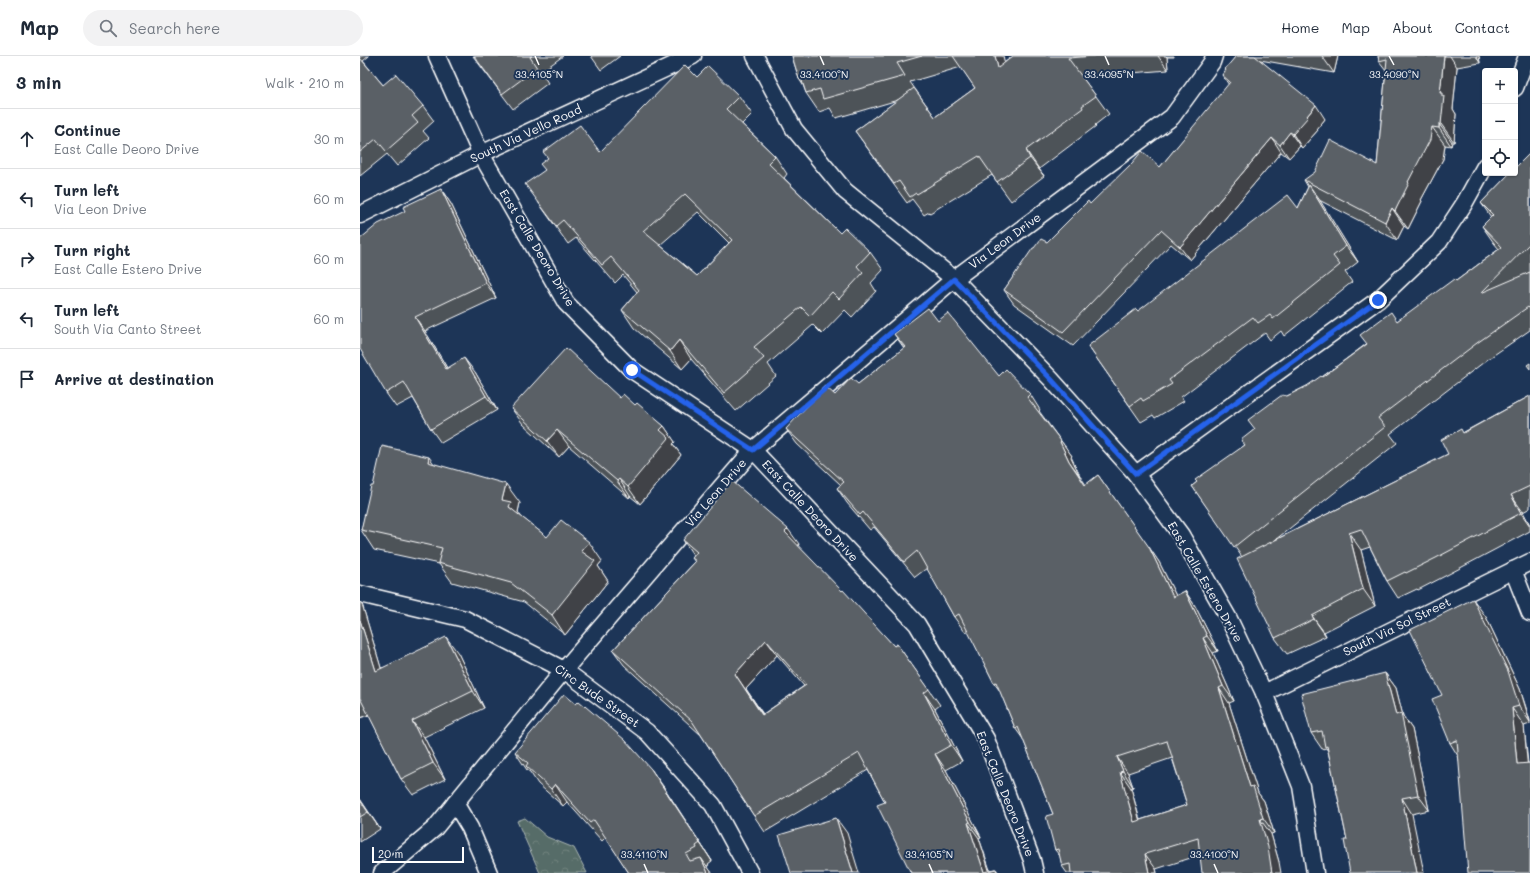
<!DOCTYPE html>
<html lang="en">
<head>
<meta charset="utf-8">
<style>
  :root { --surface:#fff; --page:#f2f2f3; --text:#1f2937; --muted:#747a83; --line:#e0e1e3 }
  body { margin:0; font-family:Mali,sans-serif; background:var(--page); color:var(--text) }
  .controls { position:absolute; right:12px; top:12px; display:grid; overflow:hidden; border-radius:4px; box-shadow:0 1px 3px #0004 }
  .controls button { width:36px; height:36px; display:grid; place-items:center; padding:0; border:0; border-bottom:1px solid var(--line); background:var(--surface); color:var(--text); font:20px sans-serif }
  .scale { position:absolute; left:12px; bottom:10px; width:92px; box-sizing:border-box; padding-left:4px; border:2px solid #fff; border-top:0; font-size:11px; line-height:14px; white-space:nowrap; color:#fff; -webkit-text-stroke:3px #1d3557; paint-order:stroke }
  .stop { position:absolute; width:12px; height:12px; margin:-9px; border:3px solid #2563eb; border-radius:50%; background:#fff }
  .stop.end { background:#2563eb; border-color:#fff; box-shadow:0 1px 4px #0008 }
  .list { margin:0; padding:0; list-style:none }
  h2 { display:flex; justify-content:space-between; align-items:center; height:52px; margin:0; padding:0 16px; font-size:17px }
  h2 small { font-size:13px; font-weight:400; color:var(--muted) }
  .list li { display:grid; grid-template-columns:26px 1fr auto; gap:12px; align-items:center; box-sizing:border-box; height:60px; padding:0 16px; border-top:1px solid var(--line) }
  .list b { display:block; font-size:15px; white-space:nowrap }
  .list p { margin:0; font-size:13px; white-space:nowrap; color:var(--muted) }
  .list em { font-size:13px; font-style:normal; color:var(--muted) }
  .icon { flex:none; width:22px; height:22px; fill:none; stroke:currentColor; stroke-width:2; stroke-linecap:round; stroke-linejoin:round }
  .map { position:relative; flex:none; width:1170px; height:817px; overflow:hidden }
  header { display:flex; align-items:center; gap:24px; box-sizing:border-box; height:56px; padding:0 20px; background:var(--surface); border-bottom:1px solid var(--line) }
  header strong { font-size:19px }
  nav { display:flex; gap:22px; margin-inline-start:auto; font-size:14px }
  .search { width:280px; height:36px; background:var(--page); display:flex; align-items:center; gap:10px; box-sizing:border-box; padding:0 14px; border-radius:22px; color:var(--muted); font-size:15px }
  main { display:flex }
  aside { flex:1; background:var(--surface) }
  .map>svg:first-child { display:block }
  .forest { fill:url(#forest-crowns); stroke:#abb6b3 }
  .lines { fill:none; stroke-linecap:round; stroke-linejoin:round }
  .service-casing { stroke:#fff; stroke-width:19 }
  .service { stroke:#1d3557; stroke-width:16 }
  .wall { fill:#4d5358; stroke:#fff; fill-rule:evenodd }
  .shaded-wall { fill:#3f4347; stroke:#fff }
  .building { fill:#5a6066; stroke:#fff; fill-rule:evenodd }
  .route { stroke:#2563eb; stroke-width:5 }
  .ticks { fill:none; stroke:#fff; stroke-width:1.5 }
  .labels { text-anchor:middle; stroke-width:4; stroke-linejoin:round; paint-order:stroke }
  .street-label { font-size:12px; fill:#fff; stroke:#1d3557 }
  .ticks-label { font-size:10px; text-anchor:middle; fill:#fff; stroke:#1d3557; stroke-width:4; stroke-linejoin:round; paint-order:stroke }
</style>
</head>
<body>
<header>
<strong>Map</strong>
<div class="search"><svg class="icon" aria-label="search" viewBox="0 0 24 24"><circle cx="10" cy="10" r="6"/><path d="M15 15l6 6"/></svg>Search here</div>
<nav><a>Home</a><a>Map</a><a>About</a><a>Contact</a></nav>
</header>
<main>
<aside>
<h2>3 min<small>Walk · 210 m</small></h2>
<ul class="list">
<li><svg class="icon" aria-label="ahead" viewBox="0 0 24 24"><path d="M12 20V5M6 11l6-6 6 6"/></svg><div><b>Continue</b><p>East Calle Deoro Drive</p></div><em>30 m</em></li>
<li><svg class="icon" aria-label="left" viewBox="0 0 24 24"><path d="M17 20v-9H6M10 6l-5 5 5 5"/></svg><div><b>Turn left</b><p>Via Leon Drive</p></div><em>60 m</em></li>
<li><svg class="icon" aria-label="right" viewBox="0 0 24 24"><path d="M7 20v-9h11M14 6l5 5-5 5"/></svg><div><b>Turn right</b><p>East Calle Estero Drive</p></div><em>60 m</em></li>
<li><svg class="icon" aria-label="left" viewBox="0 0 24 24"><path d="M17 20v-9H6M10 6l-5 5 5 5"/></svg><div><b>Turn left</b><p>South Via Canto Street</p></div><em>60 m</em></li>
<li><svg class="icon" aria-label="arrive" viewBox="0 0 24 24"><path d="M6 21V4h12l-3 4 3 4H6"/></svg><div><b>Arrive at destination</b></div></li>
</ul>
</aside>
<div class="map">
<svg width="1170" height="817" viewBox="0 0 1170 817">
  <defs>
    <pattern id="forest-crowns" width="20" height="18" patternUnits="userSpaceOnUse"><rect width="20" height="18" fill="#576c67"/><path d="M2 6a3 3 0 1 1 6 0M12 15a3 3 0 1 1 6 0" fill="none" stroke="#70827e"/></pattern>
  </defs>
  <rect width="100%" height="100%" fill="#1d3557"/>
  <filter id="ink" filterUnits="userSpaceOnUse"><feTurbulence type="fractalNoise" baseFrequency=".025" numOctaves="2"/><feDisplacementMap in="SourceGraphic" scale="8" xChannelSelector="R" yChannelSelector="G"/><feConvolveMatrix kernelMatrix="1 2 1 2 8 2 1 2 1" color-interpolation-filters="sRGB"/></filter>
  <g filter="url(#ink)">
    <polygon class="forest" points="165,762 187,781 214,792 227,817 180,817 157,765"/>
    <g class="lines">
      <defs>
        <g id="service">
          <polyline points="77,0 121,98 206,247 272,314 393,394 557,568 626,683 672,804 675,817"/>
          <polyline points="395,0 434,73 485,135 594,223 691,323 776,418 821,479 869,563 904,637 941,730 955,817"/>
          <polyline points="1155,32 1167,0"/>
          <polyline points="0,159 121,98 333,0"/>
          <polyline points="776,418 1018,244 1079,186 1104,148 1125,110"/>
          <polyline points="1153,514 1170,557"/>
          <polyline points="0,538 105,563 204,614 287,676 353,749 390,817"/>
          <polyline points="904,637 1170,506"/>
          <polyline points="95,747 110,772 129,817"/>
          <polyline points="22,817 75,772 204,614 393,394 594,223 812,61 852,6 854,0"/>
        </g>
      </defs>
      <use href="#service" class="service-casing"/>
      <use href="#service" class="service"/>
    </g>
    <g class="wall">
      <polygon points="0,0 9,0 3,5 23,29 63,50 74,65 63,75 69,82 37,110 27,98 0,120"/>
      <polygon points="113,0 203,0 181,16 188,27 153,53"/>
      <polygon points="231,0 260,0 241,14"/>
      <path d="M432,0H643L644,7L653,0H814V1H807L808,14L722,21L749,58L735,69L736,70L679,113L684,120L651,145L632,119L570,157L569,156L564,159L552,143L547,147L495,75L538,44L476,62L470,52L459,56L446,37L443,29L439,23ZM601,11L615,32L575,61L550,26Z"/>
      <polygon points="876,0 978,0 974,17 900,4 965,63 957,73 958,74 942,92 940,90 929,102 921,96 830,204 811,188 713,290 654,248 644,234 674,192 687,186 730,148 800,111 869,29 862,19"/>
      <polygon points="1018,0 1119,0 1120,7 1097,11 1093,53 1096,58 1094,86 1092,86 1091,90 1085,89 1083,103 1061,144 1062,145 1048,173 1044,170 1037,184 959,144 998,206 985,216 992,226 924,280 921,275 910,284 905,277 821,341 824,345 795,362 793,359 781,366 728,290 778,255 938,152 948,131 944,124 1017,109 1026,14 1019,5"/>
      <path d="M337,21L379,40L392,58L382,68L415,100L427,118L424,122L480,177L510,196L523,214L511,227L516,235L492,261L485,254L462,278L453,269L408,308L416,320L376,355L331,303L322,313L274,272L262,254L277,236L263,219L255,227L216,182L208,188L178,146L240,96ZM338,156L369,187L337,220L300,189Z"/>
      <polygon points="1170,97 1170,274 1128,303 1030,378 1037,387 915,484 1088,398 1104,376 1170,340 1170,452 1163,456 1170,469 1170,475 1087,519 1058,534 1057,533 1038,542 1027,525 1010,491 1001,494 1015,550 964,576 966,580 927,598 915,582 882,501 832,430 885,389 894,373 927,340 947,330 962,321 1037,265 1096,225 1139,193 1134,187 1122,170 1131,161 1121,147"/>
      <polygon points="81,133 91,148 136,242 65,275 87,312 115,316 137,354 81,387 71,373 53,342 36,351 26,337 45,155"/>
      <path d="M578,265L639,320L670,338L680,354L679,355L712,400L711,401L720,420L726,429L738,419L799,506L816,540L825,535L835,550L858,595L853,597L874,645L869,647L898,737L904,745L914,777L911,778L919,806L840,799L796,813L797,817H707L702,810L700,800L695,794L693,758L663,683L655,672L640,635L634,627L608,574L605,576L594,561L567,512L555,521L514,471L510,474L487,447L477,432L481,429L437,388L426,373L475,339L498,328L544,292L534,278ZM812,702L827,749L780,764L771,732L773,731L768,717Z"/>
      <polygon points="260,342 275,349 304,370 315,386 313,388 321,399 280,448 270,440 269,442 209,390 199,401 163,368 151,352"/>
      <polygon points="74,408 160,447 158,456 160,460 187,481 242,505 238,510 248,525 205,579 164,546 92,526 79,508 14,494 1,474 13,430"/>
      <path d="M323,484L439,488L438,490L534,590L537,588L580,649L575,653L602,705L586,714L621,781L619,782L630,814L636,813L639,817H551L525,746L508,714L405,776L394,760L341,679L264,609L253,594L335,506L332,502L334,500ZM417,599L444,630L403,658L386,633Z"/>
      <polygon points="0,546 2,548 21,612 98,597 124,652 64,681 85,723 53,739 41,723 9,659 0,662"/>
      <polygon points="1126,561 1160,633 1170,664 1170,668 1164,670 1168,707 1170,817 1090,687 1082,639"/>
      <polygon points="1025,617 1036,632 1043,660 1052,673 1069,754 1052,758 987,784 968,695 966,692 962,693 951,677"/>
      <polygon points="155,696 303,730 352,805 348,808 349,809 347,810 352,817 269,817 246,781 242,785 207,746 203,750 178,728 170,716 167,714"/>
      <polygon points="0,743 20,773 0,786"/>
    </g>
    <g class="shaded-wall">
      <polygon points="635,0 643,0 651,31 638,12"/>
      <polygon points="798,0 806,0 807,1 808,14"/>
      <polygon points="962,0 978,0 974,17"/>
      <polygon points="1084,0 1090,0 1097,11 1093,53 1096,58 1094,86 1081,68 1080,37"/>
      <polygon points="1116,0 1119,0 1120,7"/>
      <polygon points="956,49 965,63 957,73 958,74 942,92 933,78"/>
      <polygon points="1079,68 1092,86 1091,90 1079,72"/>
      <polygon points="1072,71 1085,89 1083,103 1061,144 1062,145 1048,173 1035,155"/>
      <polygon points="930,76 940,90 929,102 920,89"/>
      <polygon points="912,82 921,96 830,204 820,191"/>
      <polygon points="666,94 679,113 684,120 670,102"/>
      <polygon points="949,129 961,146 998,206 986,190"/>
      <polygon points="81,133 91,148 136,242 126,227"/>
      <polygon points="1032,152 1044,170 1037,184 1025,166"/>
      <polygon points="55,261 65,275 96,327 86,313"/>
      <polygon points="319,284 331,303 322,313 310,295"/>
      <polygon points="104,302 115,316 137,354 126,340"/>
      <polygon points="304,370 315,386 313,388 321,399 280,448 268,431 300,374"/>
      <polygon points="197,374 209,390 199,401 187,385"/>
      <polygon points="701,385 712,400 711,401 720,420 709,405 700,386"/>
      <polygon points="69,401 83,420 68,406"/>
      <polygon points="259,423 270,440 269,442 257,425"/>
      <polygon points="146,428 160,447 158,456 164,465 142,444"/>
      <polygon points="1151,439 1163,456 1170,469 1170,470 1161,457"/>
      <polygon points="428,473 439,488 436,492 425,476"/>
      <polygon points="989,477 1001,494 1015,550 1003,533"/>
      <polygon points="229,486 242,505 238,510 248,525 205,579 192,559 221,495"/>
      <polygon points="789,491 799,506 824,556 813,541"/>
      <polygon points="825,535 835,550 858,595 847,580"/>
      <polygon points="1113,543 1126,561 1160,633 1170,666 1159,650"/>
      <polygon points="0,546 2,548 27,632 16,615 0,564"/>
      <polygon points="952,560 964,576 966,580 954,563"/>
      <polygon points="86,581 98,597 124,652 113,635"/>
      <polygon points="843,582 853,597 874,645 863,630"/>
      <polygon points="406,584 417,599 386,633 413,674 375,618"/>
      <polygon points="1025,617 1036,632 1043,660 1052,673 1069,754 1058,739 1036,659"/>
      <polygon points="859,632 869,647 898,737 904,745 914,777 903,762 890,731"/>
      <polygon points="564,637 575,653 602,705 591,689"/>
      <polygon points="1152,652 1164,670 1169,725 1157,708"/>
      <polygon points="52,665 64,681 85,723 73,707"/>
      <polygon points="575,698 586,714 621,781 610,766"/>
      <polygon points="757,701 768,717 773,731 763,715"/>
      <polygon points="291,713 303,730 352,805 340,787"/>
      <polygon points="760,716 771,732 784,781 774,766"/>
      <polygon points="195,728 207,746 203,750 191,733"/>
      <polygon points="1042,742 1052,758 1064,817 1057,817"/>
      <polygon points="0,743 20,773 8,756 0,744"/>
      <polygon points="476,762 487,777 499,817 493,817"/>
      <polygon points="900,763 911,778 919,806 921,817 912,817"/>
      <polygon points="608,767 619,782 630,817 624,816"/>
      <polygon points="785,798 796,813 797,817 789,817"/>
      <polygon points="341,802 352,817 348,817"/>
    </g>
    <g class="building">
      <polygon points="114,0 172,0 170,1 177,12 142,38"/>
      <polygon points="432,0 562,0 537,7 545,20 463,43 460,33 446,37 441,22 439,23"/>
      <polygon points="593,0 635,0 638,12 653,0 735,0 708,2 736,40 722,50 723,52 666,94 670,102 637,126 619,100 557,138 556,137 550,141 539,125 534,128 495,75 554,32 575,61 615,32"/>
      <polygon points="876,0 895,0 956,49 947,60 948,61 933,78 930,76 920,89 912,82 820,191 801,174 703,276 644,234 673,192 674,192 681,183 687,186 728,145 730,148 772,107 782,95 800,111 870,26 862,19 866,14 865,13"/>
      <polygon points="1018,0 1084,0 1080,37 1082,37 1082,40 1084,40 1081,68 1079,68 1079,72 1072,71 1070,84 1048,126 1049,127 1035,155 1032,152 1025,166 944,124 955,116 970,84 1017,109 1027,3 1019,5"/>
      <polygon points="0,2 23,29 36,18 63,50 52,60 58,67 26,95 16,83 0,96"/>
      <path d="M325,9L337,21L348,10L379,40L366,53L415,100L408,107L480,177L485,172L510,196L497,210L503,217L479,243L472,236L450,260L441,251L394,291L404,302L364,337L319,284L310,295L262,254L279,234L251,201L242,209L203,164L196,170L165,128L185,114L180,108L188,102L183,96L220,69L240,96ZM325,138L372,184L337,220L283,175Z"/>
      <polygon points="1170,97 1170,187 1121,237 1170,216 1170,253 1168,251 1117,287 1018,362 1025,371 874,491 832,430 837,426 835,424 885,389 881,384 895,373 888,364 922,339 927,340 947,330 961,320 962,321 1007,288 1000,279 1031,256 1037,265 1094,223 1096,225 1142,191 1122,170 1133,159 1121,147 1150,117 1155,117 1155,112"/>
      <polygon points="949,129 986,190 973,200 980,209 913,263 910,259 898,267 893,261 809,324 812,328 783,345 781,342 770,350 728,290 776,253 778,255 928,139 938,152"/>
      <polygon points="81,133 126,227 55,261 86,313 104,302 126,340 71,373 44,326 26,337 0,293 0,183 18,168 45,155 43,151"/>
      <path d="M568,252L578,265L588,257L639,320L646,313L670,338L667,341L701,385L700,386L709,405L725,429L738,419L789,491L813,541L825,535L847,580L843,582L863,630L859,632L890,731L893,730L903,762L900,763L908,791L912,817H842L838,782L785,798L789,817H711L710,808L702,810L698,793L695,794L686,760L693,758L658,671L655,672L636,626L634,627L599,558L594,561L557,495L544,506L503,456L500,459L477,432L484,426L426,373L465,330L475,339L491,322L498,328L545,291L534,278ZM807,685L827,749L774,766L760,716L763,715L757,701Z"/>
      <polygon points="206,292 260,342 263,338 275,349 277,347 304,370 300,374 309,382 268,431 259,423 257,425 197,374 187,385 151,352"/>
      <polygon points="1170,307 1170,313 1167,309"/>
      <polygon points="1170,340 1170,430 1151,439 1161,457 1076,502 1046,517 1045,516 1027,525 1001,473 989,477 1003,533 952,560 954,563 915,582 877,503 1088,398 1081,384 1101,373 1103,377"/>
      <polygon points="22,390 69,401 68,406 146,428 142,444 151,446 149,451 187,481 201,464 229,486 221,495 235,505 192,559 151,527 78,507 82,492 1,474 11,430 13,430"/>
      <path d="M372,425L428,473L425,476L482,535L483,534L534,590L537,588L569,633L564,637L591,689L575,698L610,766L608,767L624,816L636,813L637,817H551L517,749L525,746L499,697L394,760L332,665L253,594L336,505L332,502L337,496L323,484ZM406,584L446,629L402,659L375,618Z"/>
      <polygon points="1113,543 1148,615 1159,650 1152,652 1157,708 1170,707 1170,817 1108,817 1097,684 1090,687 1072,643 1082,639 1050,574"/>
      <polygon points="0,564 16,615 86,581 113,635 52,665 73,707 41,723 0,642"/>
      <polygon points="1025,617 1036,659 1041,657 1058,739 1042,742 1057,817 990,817 984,784 987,784 967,690 965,691 962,675 951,677 941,638"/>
      <polygon points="204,638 216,648 219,645 265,684 291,713 340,787 336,790 337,792 326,798 330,805 341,802 348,817 269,817 234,764 230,767 195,728 191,733 166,710 168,707 155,696"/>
      <polygon points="0,744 8,756 0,761"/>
      <polygon points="476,762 493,817 431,817 419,779"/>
    </g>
  </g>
  <g class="lines" filter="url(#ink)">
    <polyline class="route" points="272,314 393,394 594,223 691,323 776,418 1018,244"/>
  </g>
  <path class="ticks" d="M175,0L179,9M460,0L464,9M745,0L749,9M1029,0L1034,9M284,808L288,817M569,808L573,817M854,808L858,817"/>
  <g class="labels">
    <g class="street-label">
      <text transform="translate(166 78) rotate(-25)" y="4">South Via Vello Road</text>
      <text transform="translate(645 185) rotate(-36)" y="4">Via Leon Drive</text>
      <text transform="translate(177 192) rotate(59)" y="4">East Calle Deoro Drive</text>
      <text transform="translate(356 437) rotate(-49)" y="4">Via Leon Drive</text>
      <text transform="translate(450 455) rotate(47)" y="4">East Calle Deoro Drive</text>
      <text transform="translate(845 526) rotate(60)" y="4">East Calle Estero Drive</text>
      <text transform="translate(1037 571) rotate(-26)" y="4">South Via Sol Street</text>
      <text transform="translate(237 640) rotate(35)" y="4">Circ Bude Street</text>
      <text transform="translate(645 738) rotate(68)" y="4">East Calle Deoro Drive</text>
    </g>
  </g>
  <g class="ticks-label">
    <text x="179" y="22">33.4105°N</text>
    <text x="464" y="22">33.4100°N</text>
    <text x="749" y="22">33.4095°N</text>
    <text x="1034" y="22">33.4090°N</text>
    <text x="284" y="802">33.4110°N</text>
    <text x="569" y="802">33.4105°N</text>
    <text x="854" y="802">33.4100°N</text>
  </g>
</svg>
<div class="controls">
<button>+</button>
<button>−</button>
<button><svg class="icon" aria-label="locate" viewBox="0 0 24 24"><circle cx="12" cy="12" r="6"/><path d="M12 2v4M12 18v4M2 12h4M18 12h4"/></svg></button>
</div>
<div class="scale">20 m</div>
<div class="stop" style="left:272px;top:314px"></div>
<div class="stop end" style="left:1018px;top:244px"></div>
</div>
</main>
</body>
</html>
